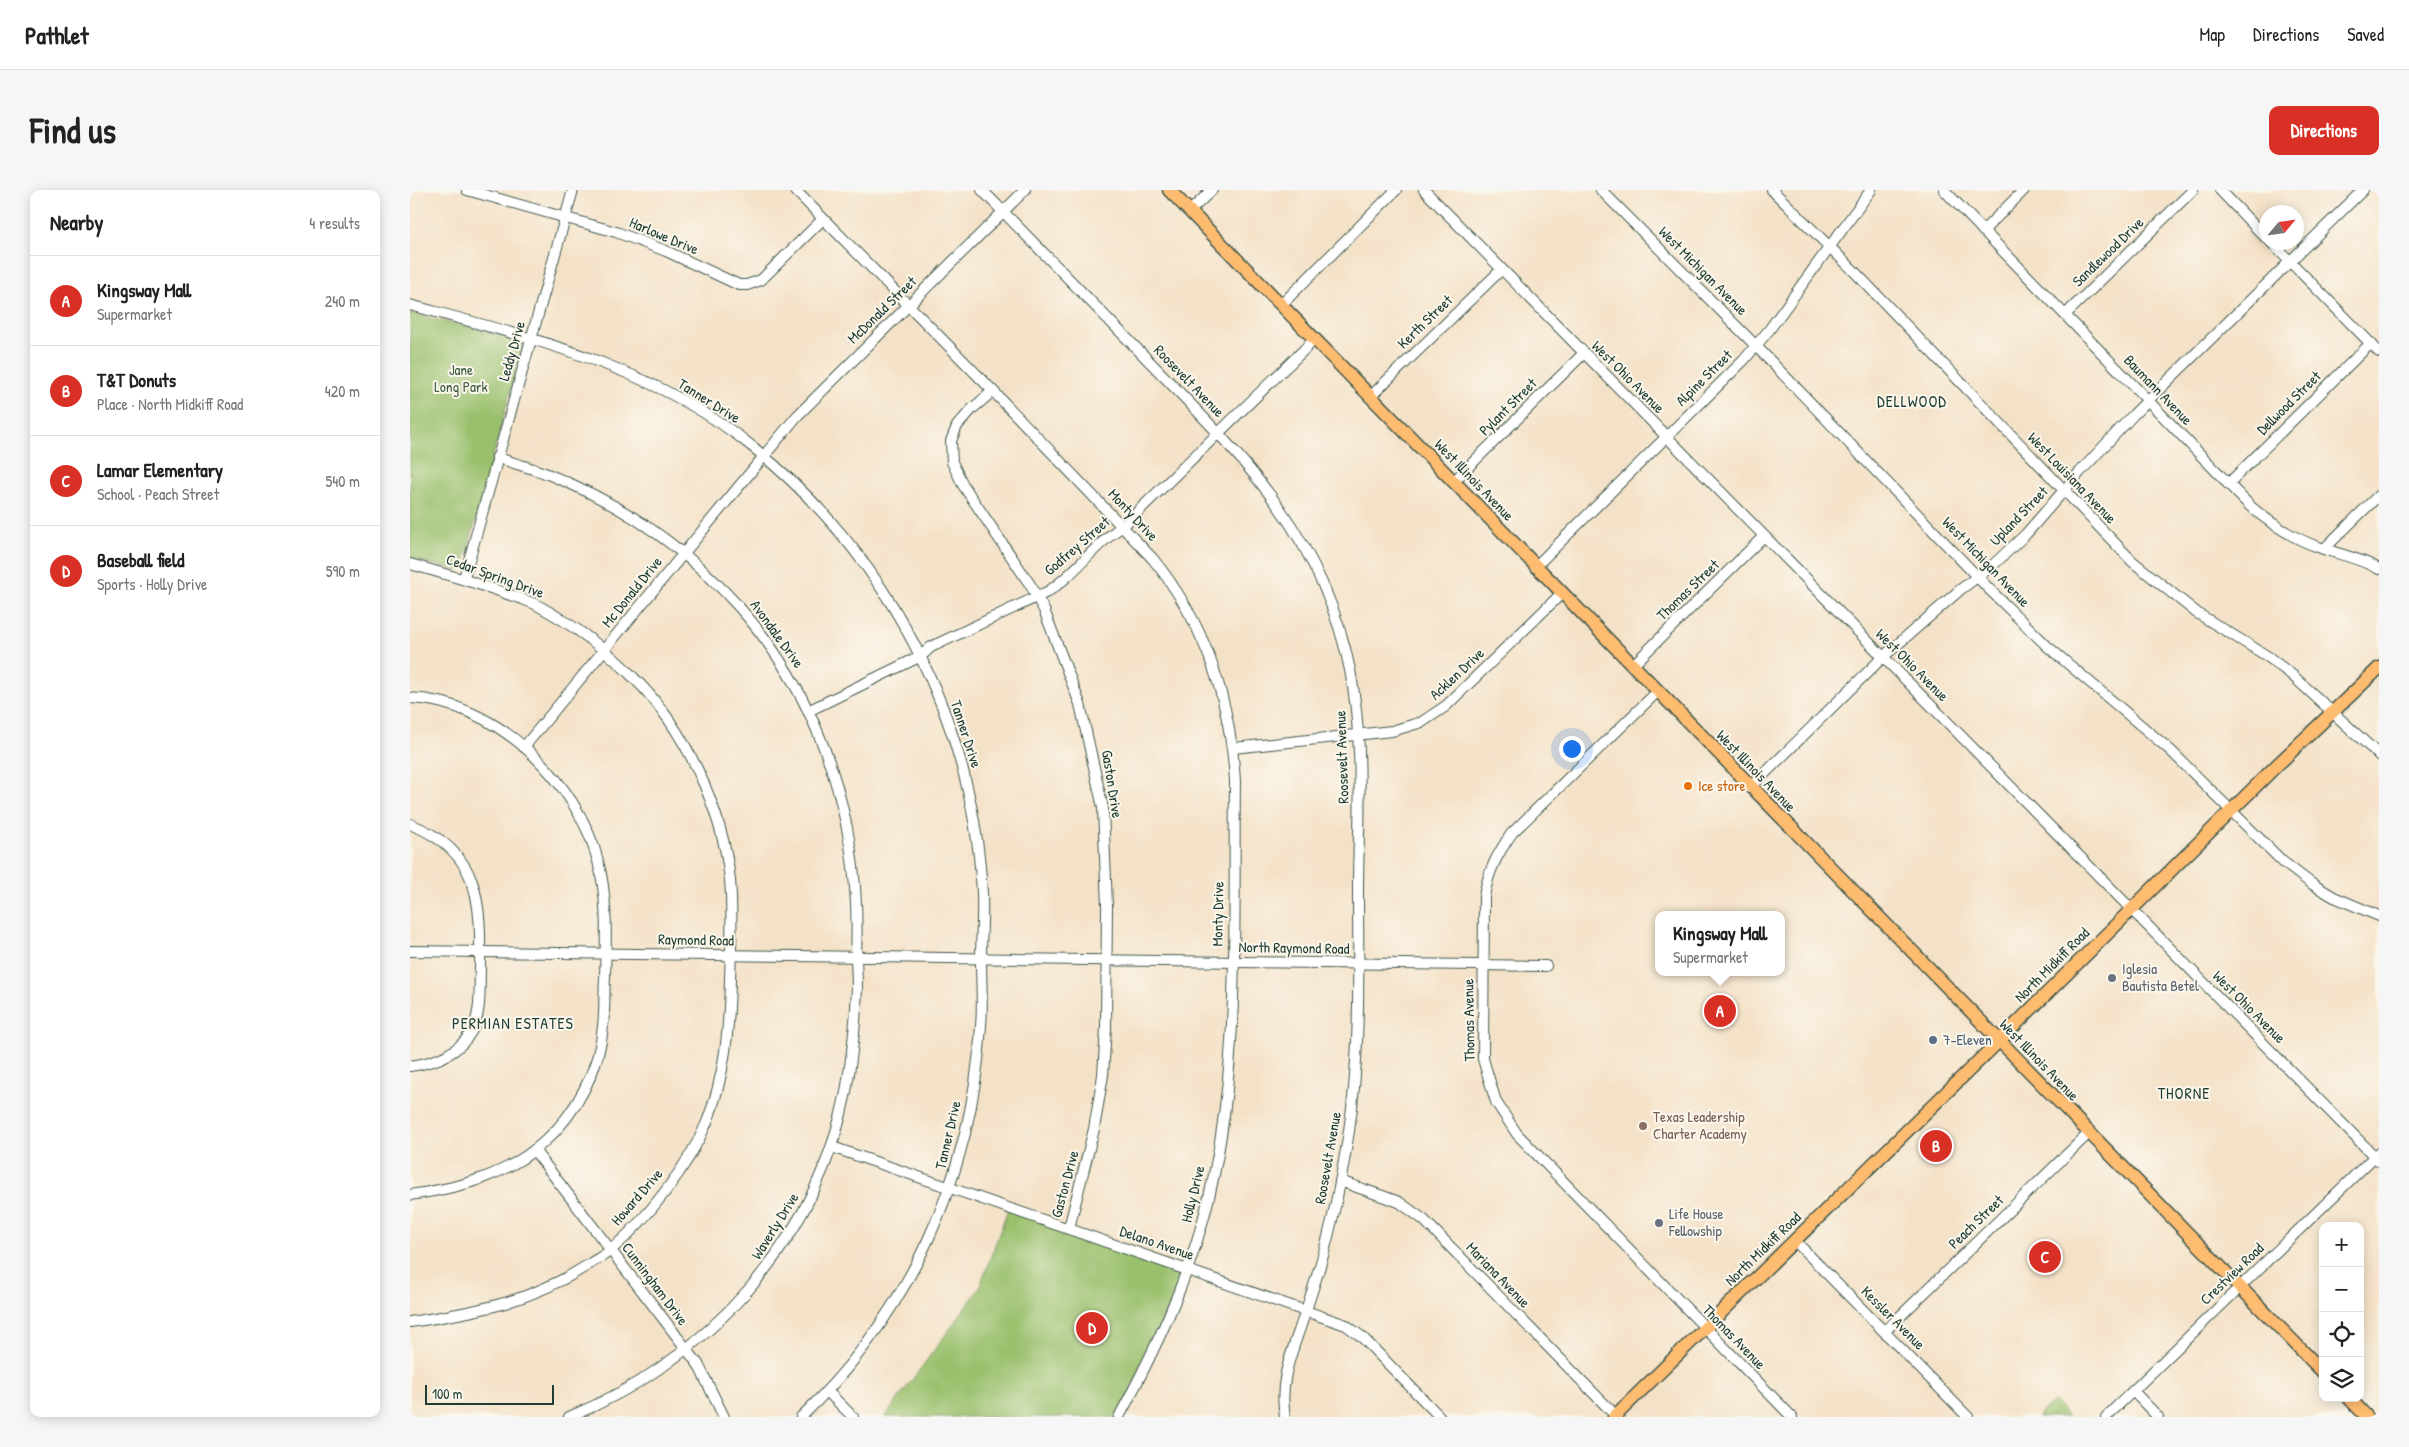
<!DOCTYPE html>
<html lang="en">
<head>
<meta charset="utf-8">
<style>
  :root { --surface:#fff; --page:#f6f6f6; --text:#222; --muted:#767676; --line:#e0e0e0; --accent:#d93025 }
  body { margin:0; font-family:"Patrick Hand",sans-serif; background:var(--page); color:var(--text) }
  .controls { position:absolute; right:15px; bottom:15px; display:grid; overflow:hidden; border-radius:10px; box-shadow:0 2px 12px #0003 }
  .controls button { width:45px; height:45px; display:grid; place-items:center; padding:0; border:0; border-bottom:1px solid var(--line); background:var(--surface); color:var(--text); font:25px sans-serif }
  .compass { position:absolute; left:1849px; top:15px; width:45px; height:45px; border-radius:50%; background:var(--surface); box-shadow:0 2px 12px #0003; rotate:61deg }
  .scale { position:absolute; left:15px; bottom:12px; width:129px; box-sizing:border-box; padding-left:5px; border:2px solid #1f3d34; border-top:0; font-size:14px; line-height:18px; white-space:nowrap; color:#1f3d34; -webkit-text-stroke:4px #fbf7ec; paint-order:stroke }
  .you { position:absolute; left:1161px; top:558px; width:18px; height:18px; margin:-12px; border:4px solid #fff; border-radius:50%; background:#1a73e8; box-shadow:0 0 0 8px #1a73e833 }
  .badge { display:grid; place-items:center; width:32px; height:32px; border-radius:50%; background:var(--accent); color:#fff; font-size:16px; font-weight:700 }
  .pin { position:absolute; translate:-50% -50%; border:2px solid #fff; box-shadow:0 1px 5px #0006 }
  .popup { position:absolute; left:1245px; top:721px; width:130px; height:65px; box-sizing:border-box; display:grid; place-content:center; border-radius:10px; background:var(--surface); filter:drop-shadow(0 1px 4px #0005); font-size:16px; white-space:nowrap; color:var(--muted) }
  .popup b { font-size:19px; color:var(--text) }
  .popup::after { content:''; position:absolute; left:50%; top:100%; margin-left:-10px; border:10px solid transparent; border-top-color:var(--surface) }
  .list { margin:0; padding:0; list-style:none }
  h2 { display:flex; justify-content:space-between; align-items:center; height:65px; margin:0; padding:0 20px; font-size:21px }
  h2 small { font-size:16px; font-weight:400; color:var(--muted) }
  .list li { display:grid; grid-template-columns:32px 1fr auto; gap:15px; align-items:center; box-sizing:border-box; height:90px; padding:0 20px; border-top:1px solid var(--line) }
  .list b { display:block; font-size:19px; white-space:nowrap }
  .list p { margin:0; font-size:16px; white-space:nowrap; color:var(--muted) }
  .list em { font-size:16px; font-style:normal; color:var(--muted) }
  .icon { flex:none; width:28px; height:28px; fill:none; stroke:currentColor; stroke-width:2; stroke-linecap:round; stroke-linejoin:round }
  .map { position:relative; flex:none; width:1969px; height:1227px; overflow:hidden; border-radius:10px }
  header { display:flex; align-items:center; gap:30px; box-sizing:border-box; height:70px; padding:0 25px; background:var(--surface); border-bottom:1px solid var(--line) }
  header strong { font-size:24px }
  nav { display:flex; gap:28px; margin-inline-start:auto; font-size:18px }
  .intro { display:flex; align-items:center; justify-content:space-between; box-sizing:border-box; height:120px; padding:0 30px }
  h1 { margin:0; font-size:35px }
  .button { padding:12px 22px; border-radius:10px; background:var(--accent); color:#fff; font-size:18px; font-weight:700 }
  main { display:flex; gap:30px; padding:0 30px }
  aside { flex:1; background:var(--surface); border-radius:10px; box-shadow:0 2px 12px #0003 }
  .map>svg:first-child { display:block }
  .green { fill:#99c06c; stroke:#5c7e50 }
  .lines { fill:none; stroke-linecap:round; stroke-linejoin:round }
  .minor-casing { stroke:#3f564a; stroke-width:12 }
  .major-casing { stroke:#3f564a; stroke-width:15 }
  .minor { stroke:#fff; stroke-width:10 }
  .major { stroke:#febc71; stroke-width:12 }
  .food-dot { fill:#e8710a; stroke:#fbf7ec; stroke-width:2 }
  .worship-dot { fill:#6b7280; stroke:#fbf7ec; stroke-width:2 }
  .service-dot { fill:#5c6f8a; stroke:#fbf7ec; stroke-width:2 }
  .education-dot { fill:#8d6e63; stroke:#fbf7ec; stroke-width:2 }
  .labels { text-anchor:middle; stroke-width:4; stroke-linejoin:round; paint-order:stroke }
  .street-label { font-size:15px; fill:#1f3d34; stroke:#fbf7ec }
  .park-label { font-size:15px; fill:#3e5e42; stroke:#fbf7ec }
  .food-label { font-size:15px; fill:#c56008; stroke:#fbf7ec; text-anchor:start }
  .worship-label { font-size:15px; fill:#5b616d; stroke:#fbf7ec; text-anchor:start }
  .service-label { font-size:15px; fill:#4e5e75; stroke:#fbf7ec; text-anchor:start }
  .education-label { font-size:15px; fill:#785e54; stroke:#fbf7ec; text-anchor:start }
  .neighbourhood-label { font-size:16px; letter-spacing:1px; fill:#1f3d34; stroke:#fbf7ec }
</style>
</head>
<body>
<header>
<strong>Pathlet</strong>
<nav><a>Map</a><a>Directions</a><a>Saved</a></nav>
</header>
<div class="intro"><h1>Find us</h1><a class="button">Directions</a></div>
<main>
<aside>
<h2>Nearby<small>4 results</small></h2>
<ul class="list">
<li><span class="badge">A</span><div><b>Kingsway Mall</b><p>Supermarket</p></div><em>240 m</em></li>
<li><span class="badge">B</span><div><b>T&amp;T Donuts</b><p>Place · North Midkiff Road</p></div><em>420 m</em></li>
<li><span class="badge">C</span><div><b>Lamar Elementary</b><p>School · Peach Street</p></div><em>540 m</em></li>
<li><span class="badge">D</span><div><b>Baseball field</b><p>Sports · Holly Drive</p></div><em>590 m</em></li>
</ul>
</aside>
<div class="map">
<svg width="1969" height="1227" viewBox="0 0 1969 1227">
  <rect width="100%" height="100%" fill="#fbf7ec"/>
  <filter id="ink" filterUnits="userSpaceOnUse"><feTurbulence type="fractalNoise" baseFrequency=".02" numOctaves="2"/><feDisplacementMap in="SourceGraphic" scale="10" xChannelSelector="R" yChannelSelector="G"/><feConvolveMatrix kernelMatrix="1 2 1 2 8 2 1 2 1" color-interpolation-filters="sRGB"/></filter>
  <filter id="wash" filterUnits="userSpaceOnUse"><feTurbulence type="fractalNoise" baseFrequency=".0096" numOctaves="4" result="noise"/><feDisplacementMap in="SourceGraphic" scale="20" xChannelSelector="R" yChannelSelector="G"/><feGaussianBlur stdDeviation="1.12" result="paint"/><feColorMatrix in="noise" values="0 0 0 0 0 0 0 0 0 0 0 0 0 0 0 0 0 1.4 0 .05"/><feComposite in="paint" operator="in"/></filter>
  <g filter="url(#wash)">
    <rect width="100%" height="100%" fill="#f4e2c8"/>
    <g class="green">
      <polygon points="0,123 114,151 53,376 49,380 0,369"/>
      <polygon points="598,1019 777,1079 709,1227 475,1227 569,1099"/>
      <polygon points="1644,1211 1658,1227 1627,1227"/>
    </g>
  </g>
  <g filter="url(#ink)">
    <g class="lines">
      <defs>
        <g id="minor">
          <polyline points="57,0 206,42 256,61 329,95 337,95 351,90 413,29"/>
          <path d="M385,0L583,201L743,369C795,433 820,509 825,591C823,734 832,884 795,1023C776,1095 744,1162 709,1227"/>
          <path d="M572,0C626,56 681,112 736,168C829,264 912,342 940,480C954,550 949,622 948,693C948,776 951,859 939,941C932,986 923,1032 910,1076C904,1095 898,1115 891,1135C880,1167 869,1193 875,1227"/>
          <polyline points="1014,0 1969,971"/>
          <polyline points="1191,0 1346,156 1581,401 1637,456 1760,560 1873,672 1902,694 1924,707 1969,726"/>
          <polyline points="1362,0 1441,78 1722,371 1787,423 1857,466 1882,485 1969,565"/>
          <path d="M1534,0L1840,316C1861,334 1884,349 1911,358C1931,365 1950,368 1969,379"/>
          <polyline points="1810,0 1856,48"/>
          <polyline points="780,21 802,0"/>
          <polyline points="1573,41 1614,0"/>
          <polyline points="1861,52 1969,162"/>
          <path d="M0,115C121,148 245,177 344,258C479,367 563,530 572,703C573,725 571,747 571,770C571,792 573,814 571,836C562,986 500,1123 391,1227"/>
          <polyline points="871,115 986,0"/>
          <polyline points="1655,125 1783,0"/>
          <polyline points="583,201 562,219 547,236 541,251 542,272 553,295 621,396 634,420 670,514 693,618 697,716 696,838 693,885 684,939 659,1038"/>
          <polyline points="960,207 1091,80"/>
          <path d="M87,267C104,274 123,278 140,285C212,314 277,359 329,417C414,512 452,639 446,765C446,775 447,786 447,796C446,831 442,867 436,902C406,1053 299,1169 159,1227"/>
          <polyline points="1043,292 1174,163"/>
          <polyline points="1818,294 1961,153"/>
          <polyline points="1914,359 1969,305"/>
          <path d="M0,374C32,383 64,392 95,403C106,407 117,410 127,415C162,434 196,459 224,488C274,537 313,620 320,690C323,723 321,757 320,790C319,839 315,886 297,932C278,977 238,1028 201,1060C194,1066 185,1070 178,1075C120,1112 67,1122 0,1132"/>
          <polyline points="1125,377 1334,170 1359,140 1461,0"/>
          <polyline points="54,388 163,0"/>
          <polyline points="1222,476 1354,346"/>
          <path d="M1247,502L1102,643C1087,664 1078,682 1074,707L1073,869L1086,912L1107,944L1382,1227"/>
          <path d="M0,508C85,511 168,591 188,671C198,708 196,749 195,787C194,804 195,820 193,836C190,878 166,924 134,952C96,986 49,998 0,1005"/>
          <path d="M398,521L511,466L521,457L637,402C665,385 684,354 713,336L904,150"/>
          <polyline points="114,557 387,226 615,0"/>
          <polyline points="823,558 982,541 1012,532 1036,516 1152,403"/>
          <polyline points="1340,598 1473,467 1551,399 1582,376 1616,344 1670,282 1724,224 1953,0"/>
          <path d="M0,634C71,662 71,712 70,779C69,800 72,823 61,842C48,864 24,873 0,876"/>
          <polyline points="0,761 1136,776"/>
          <polyline points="422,957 936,1135 952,1147 1030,1227"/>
          <polyline points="124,960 288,1174 314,1227"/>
          <polyline points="930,991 989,1012 1014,1030 1207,1227"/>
          <polyline points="1385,1051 1558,1227"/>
          <polyline points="1475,1141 1678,944"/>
          <polyline points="417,1201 443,1227"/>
          <polyline points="1723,1201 1748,1227"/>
          <polyline points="1696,1227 1968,963"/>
        </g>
        <g id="major">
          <polyline points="759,0 1913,1182"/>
          <polyline points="1939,1208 1957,1227"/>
          <polyline points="1204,1227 1588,852 1864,578 1969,478"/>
        </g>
      </defs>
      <use href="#minor" class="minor-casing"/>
      <use href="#major" class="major-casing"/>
      <use href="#minor" class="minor"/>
      <use href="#major" class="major"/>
    </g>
  </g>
  <circle class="food-dot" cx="1278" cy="596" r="5"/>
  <g class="worship-dot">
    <circle cx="1702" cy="788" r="5"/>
    <circle cx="1249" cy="1033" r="5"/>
  </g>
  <circle class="service-dot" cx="1523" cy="850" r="5"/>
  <circle class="education-dot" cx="1233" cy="936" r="5"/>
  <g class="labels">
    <g class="street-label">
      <text transform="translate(254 46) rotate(23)" y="5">Harlowe Drive</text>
      <text transform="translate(1698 62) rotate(-44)" y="5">Sandlewood Drive</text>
      <text transform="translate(1293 81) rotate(45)" y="5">West Michigan Avenue</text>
      <text transform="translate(472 120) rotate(-44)" y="5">McDonald Street</text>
      <text transform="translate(1015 132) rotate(-44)" y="5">Kerth Street</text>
      <text transform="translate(102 161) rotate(-74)" y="5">Leddy Drive</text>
      <text transform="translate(1218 187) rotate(45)" y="5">West Ohio Avenue</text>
      <text transform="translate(1294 188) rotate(-45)" y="5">Alpine Street</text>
      <text transform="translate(779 191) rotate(46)" y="5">Roosevelt Avenue</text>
      <text transform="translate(1748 200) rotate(46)" y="5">Baumann Avenue</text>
      <text transform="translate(299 211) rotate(32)" y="5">Tanner Drive</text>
      <text transform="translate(1879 213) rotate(-45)" y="5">Dellwood Street</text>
      <text transform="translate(1098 217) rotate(-45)" y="5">Pylant Street</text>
      <text transform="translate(1662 288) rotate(46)" y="5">West Louisiana Avenue</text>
      <text transform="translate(1064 290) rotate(46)" y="5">West Illinois Avenue</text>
      <text transform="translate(723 325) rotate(47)" y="5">Monty Drive</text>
      <text transform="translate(1609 326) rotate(-46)" y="5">Upland Street</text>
      <text transform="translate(667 356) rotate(-41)" y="5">Godfrey Street</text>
      <text transform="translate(1576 372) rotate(46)" y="5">West Michigan Avenue</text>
      <text transform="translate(85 386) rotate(20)" y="5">Cedar Spring Drive</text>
      <text transform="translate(1278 400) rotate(-44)" y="5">Thomas Street</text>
      <text transform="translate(222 402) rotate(-51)" y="5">Mc Donald Drive</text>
      <text transform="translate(367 444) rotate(54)" y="5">Avondale Drive</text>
      <text transform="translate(1502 475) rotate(45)" y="5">West Ohio Avenue</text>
      <text transform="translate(1047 484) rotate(-43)" y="5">Acklen Drive</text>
      <text transform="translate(556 544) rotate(72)" y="5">Tanner Drive</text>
      <text transform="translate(932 567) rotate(-92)" y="5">Roosevelt Avenue</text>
      <text transform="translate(1346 581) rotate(46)" y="5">West Illinois Avenue</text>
      <text transform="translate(702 594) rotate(81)" y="5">Gaston Drive</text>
      <text transform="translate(808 724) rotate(-89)" y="5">Monty Drive</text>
      <text transform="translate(286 750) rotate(1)" y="5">Raymond Road</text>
      <text transform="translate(884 758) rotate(1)" y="5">North Raymond Road</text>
      <text transform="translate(1642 775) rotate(-45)" y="5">North Midkiff Road</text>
      <text transform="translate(1839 817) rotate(45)" y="5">West Ohio Avenue</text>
      <text transform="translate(1059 830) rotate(-91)" y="5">Thomas Avenue</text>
      <text transform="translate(1629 870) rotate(46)" y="5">West Illinois Avenue</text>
      <text transform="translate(538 945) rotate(-77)" y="5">Tanner Drive</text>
      <text transform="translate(918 968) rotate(-80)" y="5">Roosevelt Avenue</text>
      <text transform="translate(655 994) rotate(-75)" y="5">Gaston Drive</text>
      <text transform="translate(783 1004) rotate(-76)" y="5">Holly Drive</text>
      <text transform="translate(227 1007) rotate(-49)" y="5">Howard Drive</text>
      <text transform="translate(1566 1032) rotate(-44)" y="5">Peach Street</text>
      <text transform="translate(365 1036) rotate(-58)" y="5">Waverly Drive</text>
      <text transform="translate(747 1053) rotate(19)" y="5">Delano Avenue</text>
      <text transform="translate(1353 1059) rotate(-44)" y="5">North Midkiff Road</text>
      <text transform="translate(1822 1084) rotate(-44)" y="5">Crestview Road</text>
      <text transform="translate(1088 1085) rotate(46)" y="5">Mariana Avenue</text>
      <text transform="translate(245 1094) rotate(53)" y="5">Cunningham Drive</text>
      <text transform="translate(1483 1128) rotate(45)" y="5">Kessler Avenue</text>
      <text transform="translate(1324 1147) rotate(46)" y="5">Thomas Avenue</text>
    </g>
    <g class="park-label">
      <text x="51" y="185">Jane<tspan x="51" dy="17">Long Park</tspan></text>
    </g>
    <g class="food-label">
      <text x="1288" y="601">Ice store</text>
    </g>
    <g class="worship-label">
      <text x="1712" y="784">Iglesia<tspan x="1712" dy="17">Bautista Betel</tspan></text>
      <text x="1259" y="1029">Life House<tspan x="1259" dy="17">Fellowship</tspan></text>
    </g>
    <g class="service-label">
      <text x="1533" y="855">7-Eleven</text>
    </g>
    <g class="education-label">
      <text x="1243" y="932">Texas Leadership<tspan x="1243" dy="17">Charter Academy</tspan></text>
    </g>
    <g class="neighbourhood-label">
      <text x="1502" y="217">DELLWOOD</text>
      <text x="103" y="839">PERMIAN ESTATES</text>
      <text x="1774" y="909">THORNE</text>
    </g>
  </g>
</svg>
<div class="controls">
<button>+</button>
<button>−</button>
<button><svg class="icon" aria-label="locate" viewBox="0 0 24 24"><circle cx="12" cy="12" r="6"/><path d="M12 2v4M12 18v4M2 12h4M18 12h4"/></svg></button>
<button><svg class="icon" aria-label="layers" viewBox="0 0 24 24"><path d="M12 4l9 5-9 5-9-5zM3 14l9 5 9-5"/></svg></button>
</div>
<svg class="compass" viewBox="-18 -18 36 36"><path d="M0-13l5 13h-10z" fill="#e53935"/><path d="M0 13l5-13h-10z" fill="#767676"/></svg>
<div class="scale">100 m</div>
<div class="you"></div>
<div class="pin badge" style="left:1310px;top:821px">A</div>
<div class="popup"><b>Kingsway Mall</b>Supermarket</div>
<div class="pin badge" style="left:1526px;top:956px">B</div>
<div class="pin badge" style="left:1635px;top:1067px">C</div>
<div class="pin badge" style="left:682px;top:1138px">D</div>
</div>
</main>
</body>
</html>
